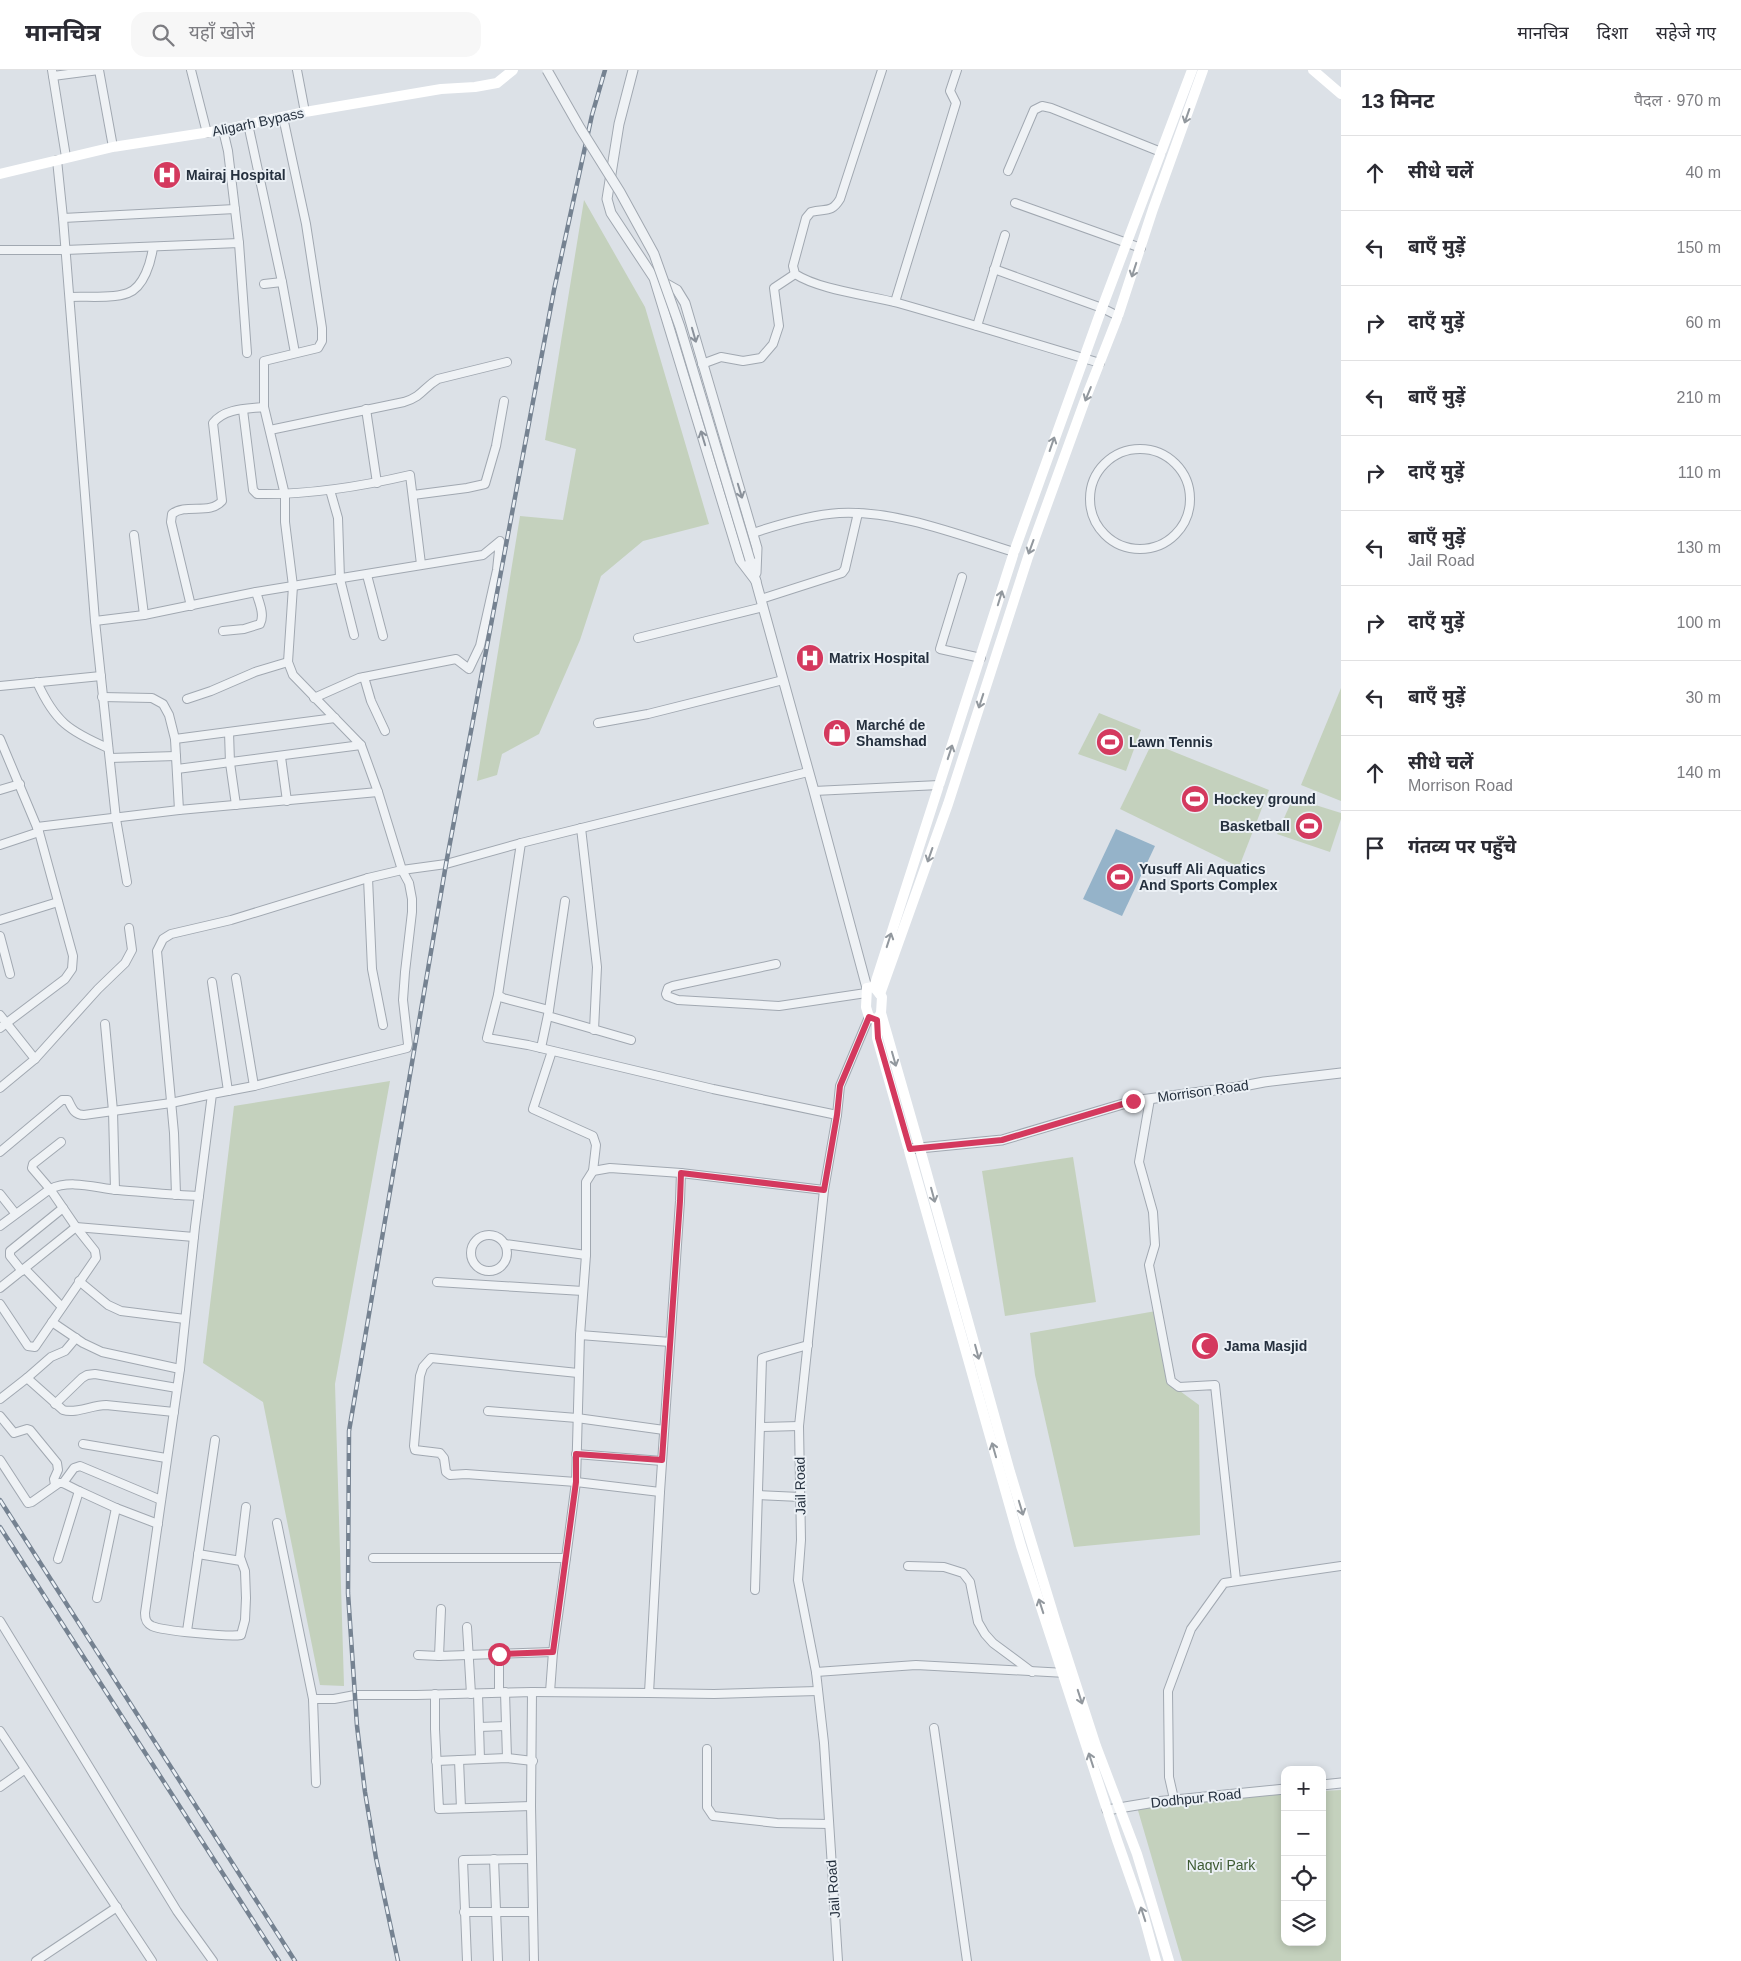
<!DOCTYPE html>
<html lang="hi">
<head>
<meta charset="utf-8">
<style>
  :root { --surface:#fff; --page:#f7f7f7; --text:#2b2b33; --muted:#7c7c81; --line:#e1e1e2 }
  body { margin:0; font-family:Helvetica,"Noto Sans Devanagari",sans-serif; background:var(--page); color:var(--text) }
  .controls { position:absolute; right:15px; bottom:15px; display:grid; overflow:hidden; border-radius:10px; box-shadow:0 2px 8px #0003 }
  .controls button { width:45px; height:45px; display:grid; place-items:center; padding:0; border:0; border-bottom:1px solid var(--line); background:var(--surface); color:var(--text); font:25px sans-serif }
  .stop { position:absolute; width:15px; height:15px; margin:-11px; border:4px solid #d4395e; border-radius:50%; background:#fff }
  .stop.end { background:#d4395e; border-color:#fff; box-shadow:0 1px 5px #0008 }
  .list { margin:0; padding:0; list-style:none }
  h2 { display:flex; justify-content:space-between; align-items:center; height:65px; margin:0; padding:0 20px; font-size:21px }
  h2 small { font-size:16px; font-weight:400; color:var(--muted) }
  .list li { display:grid; grid-template-columns:32px 1fr auto; gap:15px; align-items:center; box-sizing:border-box; height:75px; padding:0 20px; border-top:1px solid var(--line) }
  .list b { display:block; font-size:19px; white-space:nowrap }
  .list p { margin:0; font-size:16px; white-space:nowrap; color:var(--muted) }
  .list em { font-size:16px; font-style:normal; color:var(--muted) }
  .icon { flex:none; width:28px; height:28px; fill:none; stroke:currentColor; stroke-width:2; stroke-linecap:round; stroke-linejoin:round }
  .map { position:relative; flex:none; width:1341px; height:1891px; overflow:hidden }
  header { display:flex; align-items:center; gap:30px; box-sizing:border-box; height:70px; padding:0 25px; background:var(--surface); border-bottom:1px solid var(--line) }
  header strong { font-size:24px }
  nav { display:flex; gap:28px; margin-inline-start:auto; font-size:18px }
  .search { width:350px; height:45px; background:var(--page); display:flex; align-items:center; gap:12px; box-sizing:border-box; padding:0 18px; border-radius:15px; color:var(--muted); font-size:19px }
  main { display:flex }
  aside { flex:1; background:var(--surface) }
  .map>svg:first-child { display:block }
  .green { fill:#c4d1bd }
  .water { fill:#95b3c9 }
  .lines { fill:none; stroke-linecap:round; stroke-linejoin:round }
  .minor-casing { stroke:#a1a8b1; stroke-width:10 }
  .tertiary-casing { stroke:#a1a8b1; stroke-width:11 }
  .minor { stroke:#eff2f5; stroke-width:8 }
  .tertiary { stroke:#eff2f5; stroke-width:9 }
  .secondary { stroke:#fff; stroke-width:10 }
  .rail-casing { stroke:#758291; stroke-width:4.5 }
  .rail { stroke:#ebf0f5; stroke-width:2.5; stroke-dasharray:8; stroke-linecap:butt }
  .tertiary-bridge-casing { stroke:#a1a8b1; stroke-width:11; stroke-linecap:butt }
  .tertiary-bridge { stroke:#eff2f5; stroke-width:9 }
  .oneway { stroke:#92989e }
  .oneway2 { stroke:#8a919a }
  .route { stroke:#d4395e; stroke-width:6 }
  .labels { text-anchor:middle; stroke-width:4; stroke-linejoin:round; paint-order:stroke }
  .street-label { font-size:14px; fill:#25303e; stroke:#ebf0f5 }
  .poi-label { font-size:14px; font-weight:bold; fill:#25303e; stroke:#ebf0f5; text-anchor:start }
  .park-label { font-size:14px; fill:#3d5a32; stroke:#ebf0f5 }
</style>
</head>
<body>
<header>
<strong>मानचित्र</strong>
<div class="search"><svg class="icon" aria-label="search" viewBox="0 0 24 24"><circle cx="10" cy="10" r="6"/><path d="M15 15l6 6"/></svg>यहाँ खोजें</div>
<nav><a>मानचित्र</a><a>दिशा</a><a>सहेजे गए</a></nav>
</header>
<main>
<div class="map">
<svg width="1341" height="1891" viewBox="0 0 1341 1891">
  <rect width="100%" height="100%" fill="#dce1e7"/>
  <g class="green">
    <polygon points="584,130 645,237 709,454 643,471 601,506 580,570 539,664 502,684 497,705 477,711 520,446 563,450 576,379 545,370"/>
    <polygon points="1341,618 1341,731 1301,715"/>
    <polygon points="1099,643 1141,660 1126,701 1078,684"/>
    <polygon points="1152,673 1269,720 1239,797 1120,739"/>
    <polygon points="1293,728 1341,743 1341,749 1330,782 1277,764"/>
    <polygon points="390,1011 335,1314 344,1616 320,1615 263,1332 203,1293 234,1036"/>
    <polygon points="1073,1087 1096,1232 1005,1246 982,1101"/>
    <polygon points="1156,1241 1169,1313 1199,1335 1200,1465 1074,1477 1035,1305 1030,1263"/>
    <polygon points="1341,1720 1341,1891 1182,1891 1137,1737 1285,1724 1285,1872 1322,1872 1322,1721"/>
  </g>
  <polygon class="water" points="1116,759 1155,776 1122,846 1083,829"/>
  <g class="lines">
    <defs>
      <g id="minor">
        <polyline points="52,0 66,87"/>
        <polyline points="99,0 113,77"/>
        <polyline points="191,0 207,63"/>
        <polyline points="297,0 305,42"/>
        <path d="M882,0L840,129C831,144 825,138 811,142L806,148L793,196L795,204C820,220 868,225 898,233C965,252 1032,273 1100,293"/>
        <polyline points="53,6 99,0"/>
        <polyline points="248,54 282,212 264,214"/>
        <polyline points="223,60 228,81 239,173"/>
        <polyline points="57,90 63,148 95,551 116,749 127,812"/>
        <polyline points="1008,101 1034,40 1042,36 1051,38 1161,82"/>
        <polyline points="1015,133 1141,178"/>
        <polyline points="63,148 235,139"/>
        <polyline points="0,180 65,180 239,173 247,283"/>
        <polyline points="994,199 1102,238 1118,246"/>
        <polyline points="282,212 295,283"/>
        <path d="M70,227C86,226 113,229 128,223C144,217 151,192 153,177"/>
        <polyline points="895,232 956,33 950,21 957,0"/>
        <polyline points="977,256 1005,165"/>
        <polyline points="702,294 721,287 743,291 761,288 773,274 779,256 774,218 795,204"/>
        <polyline points="366,339 377,413"/>
        <path d="M243,340L253,420L257,424C310,425 359,417 410,405L421,494"/>
        <path d="M270,360L404,332C423,326 423,318 438,309L507,292"/>
        <circle cx="1140" cy="429" r="50"/>
        <polyline points="330,420 338,448 340,509 354,565"/>
        <polyline points="413,425 467,418 485,414 496,376 504,331"/>
        <path d="M753,463C780,454 810,445 839,443C897,440 959,465 1014,482"/>
        <polyline points="134,465 144,545"/>
        <polyline points="367,505 383,566"/>
        <polyline points="962,507 940,579 981,588"/>
        <polyline points="761,529 842,503 845,499 858,443"/>
        <path d="M191,536L171,452L172,444C186,433 210,445 222,431L213,353C225,338 247,339 264,337V291L318,278L322,271V258L306,154L283,47"/>
        <polyline points="95,551 144,545 256,522 483,485 500,471 497,500 480,576 469,599 456,589 359,608 314,628"/>
        <path d="M223,561L244,559L260,554C265,545 259,532 256,522"/>
        <polyline points="638,568 763,537"/>
        <polyline points="364,607 371,631 385,661"/>
        <path d="M37,612C55,652 69,661 108,678"/>
        <polyline points="0,616 101,606"/>
        <polyline points="102,627 152,628 163,634 169,645 175,669 179,740"/>
        <polyline points="187,629 211,621 255,602 288,592"/>
        <polyline points="598,653 648,644 783,610"/>
        <polyline points="229,662 230,693 236,735"/>
        <polyline points="0,669 39,762 73,886 72,899 65,909 0,958"/>
        <polyline points="175,669 335,648"/>
        <polyline points="281,687 287,731"/>
        <polyline points="110,688 176,686"/>
        <polyline points="177,699 361,675"/>
        <polyline points="0,720 20,714"/>
        <polyline points="814,721 939,715"/>
        <polyline points="37,757 179,740 378,722"/>
        <polyline points="581,758 597,897 594,960"/>
        <polyline points="521,773 498,925 503,928 549,940"/>
        <polyline points="0,775 39,762"/>
        <polyline points="368,808 372,899 383,955"/>
        <polyline points="0,850 58,832"/>
        <polyline points="0,866 10,904"/>
        <polyline points="776,894 673,916 668,918 666,924 667,926 678,930 779,936 866,923"/>
        <polyline points="236,908 254,1016"/>
        <polyline points="212,912 228,1021"/>
        <polyline points="498,925 487,968 528,975 713,1019 837,1045"/>
        <polyline points="0,945 35,989"/>
        <polyline points="548,946 631,970"/>
        <polyline points="105,954 113,1041 115,1120"/>
        <polyline points="541,978 549,940 565,831"/>
        <polyline points="552,981 533,1039 593,1066 596,1075 593,1101"/>
        <polyline points="0,1018 35,989 98,919 125,893 132,880 129,858"/>
        <polyline points="1150,1029 1139,1092 1153,1142 1155,1175 1149,1195 1171,1311 1179,1317 1215,1315 1236,1510"/>
        <path d="M0,1082L62,1030H68C72,1038 74,1045 84,1045L171,1033L212,1024"/>
        <polyline points="0,1124 15,1143"/>
        <polyline points="176,1125 174,1063 157,881 163,869 171,864 231,850 368,808 402,800 446,794 521,773 808,702"/>
        <path d="M0,1156L50,1119C71,1109 96,1118 118,1120C145,1122 172,1125 199,1126"/>
        <circle cx="489" cy="1183" r="18"/>
        <polyline points="505,1174 586,1185"/>
        <polyline points="25,1199 62,1237"/>
        <polyline points="22,1201 10,1186 10,1181 63,1138"/>
        <polyline points="79,1211 108,1235 121,1241 185,1249"/>
        <polyline points="437,1212 583,1221"/>
        <polyline points="0,1218 76,1157 194,1167"/>
        <polyline points="0,1234 28,1276 35,1277 96,1188 95,1181 76,1157 50,1119 32,1098 33,1094 61,1072"/>
        <polyline points="52,1252 83,1273 102,1282 180,1299"/>
        <polyline points="580,1265 670,1272"/>
        <polyline points="578,1303 431,1288 423,1297 420,1306 414,1376 415,1380 440,1383 444,1388 446,1402 450,1405 466,1404 576,1412 660,1422"/>
        <polyline points="27,1308 51,1287 65,1281 76,1268"/>
        <path d="M0,1329L27,1308L63,1340C76,1344 92,1335 106,1335L174,1342"/>
        <polyline points="55,1334 82,1308 87,1305 95,1304 177,1318"/>
        <polyline points="488,1341 577,1348 664,1360"/>
        <polyline points="0,1346 14,1363 27,1359 30,1360 57,1393 58,1400 54,1409 55,1415"/>
        <polyline points="760,1357 799,1356"/>
        <polyline points="83,1374 166,1388"/>
        <polyline points="576,1384 662,1391"/>
        <polyline points="0,1390 28,1433 32,1432 59,1413 63,1413 79,1421"/>
        <polyline points="63,1413 74,1398 80,1396 161,1430"/>
        <polyline points="758,1425 800,1427"/>
        <path d="M246,1437L240,1487L245,1501L246,1528L245,1550L241,1565C229,1567 163,1561 152,1556C146,1553 145,1549 145,1543L180,1299L195,1157L212,1024L254,1016L407,978L408,974L403,930L405,902L412,842V829L409,813L402,800L378,722L361,675L293,605L288,592L293,516L285,452V425L264,337"/>
        <polyline points="277,1453 313,1629 316,1713"/>
        <polyline points="198,1484 241,1491"/>
        <polyline points="373,1488 566,1488 576,1412 580,1265 586,1185 586,1112 593,1101 610,1098 681,1103 824,1120"/>
        <polyline points="58,1489 79,1421 116,1438 158,1454"/>
        <polyline points="908,1496 944,1497 963,1503 970,1512 978,1552 985,1564 993,1573 1032,1602"/>
        <polyline points="755,1520 762,1288 808,1275"/>
        <polyline points="97,1528 116,1438"/>
        <polyline points="0,1551 177,1841 213,1891"/>
        <polyline points="467,1557 471,1624"/>
        <polyline points="187,1561 215,1370"/>
        <polyline points="499,1584 499,1622"/>
        <polyline points="418,1585 439,1586 553,1582"/>
        <polyline points="439,1586 441,1539"/>
        <polyline points="816,1602 916,1595 1066,1603"/>
        <polyline points="505,1622 507,1688"/>
        <polyline points="532,1622 649,1623 660,1422 680,1131 681,1103"/>
        <polyline points="550,1622 553,1582 566,1488"/>
        <polyline points="649,1623 714,1624 818,1621"/>
        <polyline points="435,1624 435,1659 439,1739 531,1736"/>
        <polyline points="478,1624 480,1689"/>
        <polyline points="313,1629 334,1629 355,1625 417,1625 532,1622 531,1736 534,1891"/>
        <polyline points="479,1657 506,1656"/>
        <polyline points="934,1658 967,1891"/>
        <polyline points="0,1661 152,1891"/>
        <polyline points="707,1679 707,1737 713,1746 777,1753 829,1754"/>
        <polyline points="459,1690 461,1738"/>
        <polyline points="436,1691 507,1688 533,1691"/>
        <polyline points="0,1717 24,1700"/>
        <polyline points="1174,1729 1169,1707 1168,1621 1191,1559 1224,1513 1341,1496"/>
        <polyline points="494,1789 498,1891"/>
        <polyline points="464,1842 533,1842"/>
        <polyline points="36,1891 117,1837"/>
        <polyline points="467,1891 463,1790 532,1789"/>
        <polyline points="838,1891 824,1673 816,1602 798,1510 801,1470 799,1356 824,1120 837,1045 840,1016 869,947"/>
      </g>
      <g id="tertiary">
        <polyline points="633,0 619,54 607,129 611,143 654,208 740,490 756,511"/>
        <polyline points="661,211 677,220 685,233 757,478 756,503"/>
        <polyline points="750,490 814,721 867,918"/>
        <polyline points="909,1079 1002,1070 1133,1031 1238,1017 1264,1012 1341,1003"/>
        <polyline points="1322,1715 1341,1713"/>
        <polyline points="1107,1740 1155,1732 1285,1719"/>
      </g>
    </defs>
    <use href="#minor" class="minor-casing"/>
    <use href="#tertiary" class="tertiary-casing"/>
    <use href="#minor" class="minor"/>
    <use href="#tertiary" class="tertiary"/>
    <g class="secondary">
      <polyline points="1313,0 1341,24"/>
      <polyline points="0,104 113,77 223,60 305,42 441,19 475,17 497,13 513,0"/>
      <polyline points="874,917 882,927 881,943 877,950 877,968 1021,1476 1117,1770 1144,1847 1156,1891"/>
      <polyline points="874,917 1014,482 1102,238 1192,0"/>
      <polyline points="874,917 867,918 866,937 869,947 877,950"/>
      <polyline points="880,924 948,734 1028,487 1085,330 1118,246 1153,139 1203,0"/>
      <polyline points="881,943 920,1079 1010,1402 1056,1553 1096,1676 1137,1784 1169,1891"/>
    </g>
    <defs>
      <g id="rail">
        <polyline points="0,1430 295,1891"/>
        <polyline points="0,1457 279,1891"/>
        <polyline points="398,1891 376,1788 365,1722 357,1656 348,1523 349,1361 446,794 554,220 592,45 605,0"/>
      </g>
    </defs>
    <use href="#rail" class="rail-casing"/>
    <use href="#rail" class="rail"/>
    <defs>
      <polyline id="tertiary-bridge" points="547,0 580,58 620,122 654,184 680,257 750,490"/>
    </defs>
    <use href="#tertiary-bridge" class="tertiary-bridge-casing"/>
    <use href="#tertiary-bridge" class="tertiary-bridge"/>
  </g>
  <defs><path id="oneway-shaft" d="M-6 0H5M1.5-3L5.5 0L1.5 3" fill="none" stroke-width="1.6" stroke-linecap="round" stroke-linejoin="round" transform="scale(1.25)"/></defs>
  <g class="oneway">
    <use href="#oneway-shaft" transform="translate(1187 46) rotate(109)"/>
    <use href="#oneway-shaft" transform="translate(1134 200) rotate(108)"/>
    <use href="#oneway-shaft" transform="translate(1088 324) rotate(112)"/>
    <use href="#oneway-shaft" transform="translate(1052 374) rotate(-71)"/>
    <use href="#oneway-shaft" transform="translate(1031 477) rotate(110)"/>
    <use href="#oneway-shaft" transform="translate(1000 528) rotate(-73)"/>
    <use href="#oneway-shaft" transform="translate(981 631) rotate(108)"/>
    <use href="#oneway-shaft" transform="translate(950 682) rotate(-72)"/>
    <use href="#oneway-shaft" transform="translate(930 785) rotate(109)"/>
    <use href="#oneway-shaft" transform="translate(889 870) rotate(-72)"/>
    <use href="#oneway-shaft" transform="translate(894 989) rotate(74)"/>
    <use href="#oneway-shaft" transform="translate(933 1125) rotate(75)"/>
    <use href="#oneway-shaft" transform="translate(977 1282) rotate(75)"/>
    <use href="#oneway-shaft" transform="translate(994 1380) rotate(-106)"/>
    <use href="#oneway-shaft" transform="translate(1021 1438) rotate(73)"/>
    <use href="#oneway-shaft" transform="translate(1041 1536) rotate(-108)"/>
    <use href="#oneway-shaft" transform="translate(1080 1627) rotate(72)"/>
    <use href="#oneway-shaft" transform="translate(1091 1690) rotate(-108)"/>
    <use href="#oneway-shaft" transform="translate(1143 1844) rotate(-108)"/>
  </g>
  <g class="oneway2">
    <use href="#oneway-shaft" transform="translate(694 265) rotate(74)"/>
    <use href="#oneway-shaft" transform="translate(703 368) rotate(-107)"/>
    <use href="#oneway-shaft" transform="translate(740 421) rotate(73)"/>
  </g>
  <g class="lines">
    <polyline class="route" points="499,1584 553,1582 576,1412 576,1384 662,1390 680,1131 681,1103 824,1120 837,1045 840,1016 869,947 877,950 878,968 910,1079 1002,1070 1133,1031"/>
  </g>
  <defs>
    <symbol id="hospital-disc" viewBox="-11 -11 22 22"><circle r="9.5" fill="#d4395e" stroke="#ebf0f5"/><path d="M-5-5h3v3.5h4V-5h3V5h-3V1.5h-4V5h-3Z" fill="#fff"/></symbol>
    <symbol id="shop-disc" viewBox="-11 -11 22 22"><circle r="9.5" fill="#d4395e" stroke="#ebf0f5"/><path d="M-5-2.5h2.3a2.7 3.5 0 0 1 5.4 0H5L5.5 6h-11ZM-1.5-2.5h3a1.5 2.3 0 0 0-3 0Z" fill="#fff"/></symbol>
    <symbol id="stadium-disc" viewBox="-11 -11 22 22"><circle r="9.5" fill="#d4395e" stroke="#ebf0f5"/><path d="M0-5a6.5 5 0 1 0 0 10a6.5 5 0 1 0 0-10ZM-3.5-1.8h7v3.6h-7Z" fill="#fff"/></symbol>
    <symbol id="mosque-disc" viewBox="-11 -11 22 22"><circle r="9.5" fill="#d4395e" stroke="#ebf0f5"/><path d="M3.5-4.9A6 6 0 1 0 3.5 4.9A5 5 0 1 1 3.5-4.9Z" fill="#fff"/></symbol>
  </defs>
  <g fill-rule="evenodd">
    <use href="#hospital-disc" x="151" y="89" width="32" height="32"/>
    <use href="#hospital-disc" x="794" y="572" width="32" height="32"/>
    <use href="#shop-disc" x="821" y="647" width="32" height="32"/>
    <use href="#stadium-disc" x="1094" y="656" width="32" height="32"/>
    <use href="#stadium-disc" x="1179" y="713" width="32" height="32"/>
    <use href="#stadium-disc" x="1293" y="740" width="32" height="32"/>
    <use href="#stadium-disc" x="1104" y="791" width="32" height="32"/>
    <use href="#mosque-disc" x="1189" y="1260" width="32" height="32"/>
  </g>
  <g class="labels">
    <g class="street-label">
      <text transform="translate(258 52) rotate(-12)" y="5">Aligarh Bypass</text>
      <text transform="translate(1203 1021) rotate(-8)" y="5">Morrison Road</text>
      <text transform="translate(800 1416) rotate(-91)" y="5">Jail Road</text>
      <text transform="translate(1196 1728) rotate(-6)" y="5">Dodhpur Road</text>
      <text transform="translate(833 1819) rotate(-94)" y="5">Jail Road</text>
    </g>
    <g class="poi-label">
      <text x="186" y="110">Mairaj Hospital</text>
      <text x="829" y="593">Matrix Hospital</text>
      <text x="856" y="660">Marché de<tspan x="856" dy="16">Shamshad</tspan></text>
      <text x="1129" y="677">Lawn Tennis</text>
      <text x="1214" y="734">Hockey ground</text>
      <text x="1290" y="761" text-anchor="end">Basketball</text>
      <text x="1139" y="804">Yusuff Ali Aquatics<tspan x="1139" dy="16">And Sports Complex</tspan></text>
      <text x="1224" y="1281">Jama Masjid</text>
    </g>
    <g class="park-label">
      <text x="1221" y="1800">Naqvi Park</text>
    </g>
  </g>
</svg>
<div class="controls">
<button>+</button>
<button>−</button>
<button><svg class="icon" aria-label="locate" viewBox="0 0 24 24"><circle cx="12" cy="12" r="6"/><path d="M12 2v4M12 18v4M2 12h4M18 12h4"/></svg></button>
<button><svg class="icon" aria-label="layers" viewBox="0 0 24 24"><path d="M12 4l9 5-9 5-9-5zM3 14l9 5 9-5"/></svg></button>
</div>
<div class="stop" style="left:499px;top:1584px"></div>
<div class="stop end" style="left:1133px;top:1031px"></div>
</div>
<aside>
<h2>13 मिनट<small>पैदल · 970 m</small></h2>
<ul class="list">
<li><svg class="icon" aria-label="ahead" viewBox="0 0 24 24"><path d="M12 20V5M6 11l6-6 6 6"/></svg><div><b>सीधे चलें</b></div><em>40 m</em></li>
<li><svg class="icon" aria-label="left" viewBox="0 0 24 24"><path d="M17 20v-9H6M10 6l-5 5 5 5"/></svg><div><b>बाएँ मुड़ें</b></div><em>150 m</em></li>
<li><svg class="icon" aria-label="right" viewBox="0 0 24 24"><path d="M7 20v-9h11M14 6l5 5-5 5"/></svg><div><b>दाएँ मुड़ें</b></div><em>60 m</em></li>
<li><svg class="icon" aria-label="left" viewBox="0 0 24 24"><path d="M17 20v-9H6M10 6l-5 5 5 5"/></svg><div><b>बाएँ मुड़ें</b></div><em>210 m</em></li>
<li><svg class="icon" aria-label="right" viewBox="0 0 24 24"><path d="M7 20v-9h11M14 6l5 5-5 5"/></svg><div><b>दाएँ मुड़ें</b></div><em>110 m</em></li>
<li><svg class="icon" aria-label="left" viewBox="0 0 24 24"><path d="M17 20v-9H6M10 6l-5 5 5 5"/></svg><div><b>बाएँ मुड़ें</b><p>Jail Road</p></div><em>130 m</em></li>
<li><svg class="icon" aria-label="right" viewBox="0 0 24 24"><path d="M7 20v-9h11M14 6l5 5-5 5"/></svg><div><b>दाएँ मुड़ें</b></div><em>100 m</em></li>
<li><svg class="icon" aria-label="left" viewBox="0 0 24 24"><path d="M17 20v-9H6M10 6l-5 5 5 5"/></svg><div><b>बाएँ मुड़ें</b></div><em>30 m</em></li>
<li><svg class="icon" aria-label="ahead" viewBox="0 0 24 24"><path d="M12 20V5M6 11l6-6 6 6"/></svg><div><b>सीधे चलें</b><p>Morrison Road</p></div><em>140 m</em></li>
<li><svg class="icon" aria-label="arrive" viewBox="0 0 24 24"><path d="M6 21V4h12l-3 4 3 4H6"/></svg><div><b>गंतव्य पर पहुँचे</b></div></li>
</ul>
</aside>
</main>
</body>
</html>
